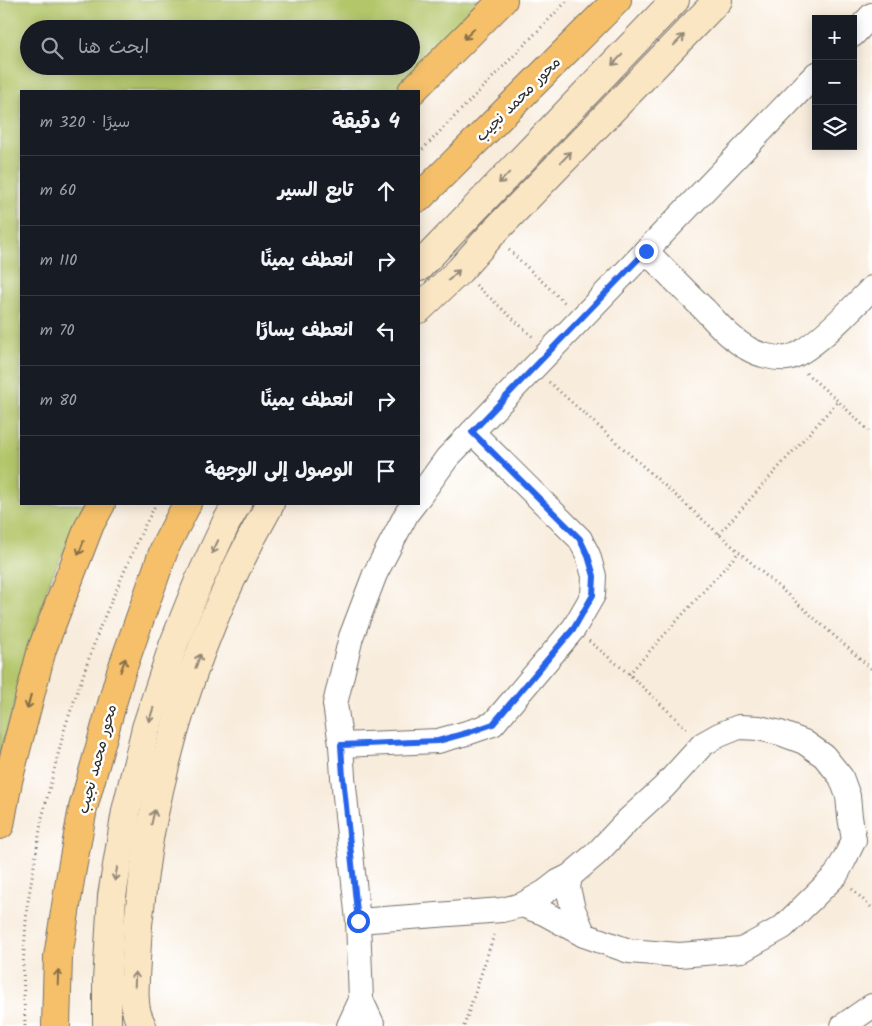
<!DOCTYPE html>
<html lang="ar">
<head>
<meta charset="utf-8">
<style>
  :root { --surface:#171b24; --page:#20242c; --text:#f1f3f6; --muted:#9ea1a6; --line:#363941 }
  body { margin:0; font-family:Kalam,"Playpen Sans Arabic",sans-serif; background:var(--page); color:var(--text); direction:rtl }
  .controls { position:absolute; right:15px; top:15px; display:grid; overflow:hidden; border-radius:0px; box-shadow:0 2px 12px #0003 }
  .controls button { width:45px; height:45px; display:grid; place-items:center; padding:0; border:0; border-bottom:1px solid var(--line); background:var(--surface); color:var(--text); font:25px sans-serif }
  .stop { position:absolute; width:15px; height:15px; margin:-11px; border:4px solid #2563eb; border-radius:50%; background:#fff }
  .stop.end { background:#2563eb; border-color:#fff; box-shadow:0 1px 5px #0008 }
  .list { margin:0; padding:0; list-style:none }
  h2 { display:flex; justify-content:space-between; align-items:center; height:65px; margin:0; padding:0 20px; font-size:21px }
  h2 small { font-size:16px; font-weight:400; color:var(--muted) }
  .list li { display:grid; grid-template-columns:32px 1fr auto; gap:15px; align-items:center; box-sizing:border-box; height:70px; padding:0 20px; border-top:1px solid var(--line) }
  .list b { display:block; font-size:19px; white-space:nowrap }
  .list em { font-size:16px; font-style:normal; color:var(--muted) }
  .icon { flex:none; width:28px; height:28px; fill:none; stroke:currentColor; stroke-width:2; stroke-linecap:round; stroke-linejoin:round }
  .map { position:relative; flex:none; width:872px; height:1026px; overflow:hidden; direction:ltr }
  .search { position:absolute; background:var(--surface); box-shadow:0 2px 12px #0003; left:20px; top:20px; width:400px; height:55px; display:flex; align-items:center; gap:12px; box-sizing:border-box; padding:0 18px; border-radius:28px; color:var(--muted); font-size:19px }
  .panel { position:absolute; background:var(--surface); box-shadow:0 2px 12px #0003; left:20px; top:90px; width:400px; height:415px; border-radius:0px; direction:rtl }
  .map>svg:first-child { display:block }
  .green { fill:#b3c66a; stroke:#6f784a; fill-rule:evenodd }
  .lines { fill:none; stroke-linecap:round; stroke-linejoin:round }
  .street-casing { stroke:#736f69; stroke-width:26 }
  .secondary-casing { stroke:#736f69; stroke-width:30 }
  .primary-casing { stroke:#736f69; stroke-width:30 }
  .path { stroke:#736f69; stroke-width:3; stroke-dasharray:1 4; stroke-linecap:butt }
  .street { stroke:#fff; stroke-width:24 }
  .secondary { stroke:#fbe6c4; stroke-width:28 }
  .primary { stroke:#f6c06b; stroke-width:28 }
  .oneway { stroke:#866e48 }
  .oneway2 { stroke:#938878 }
  .route { stroke:#2563eb; stroke-width:6 }
  .labels { text-anchor:middle; stroke-width:5; stroke-linejoin:round; paint-order:stroke }
  .street-label { font-size:15px; fill:#2b2b2b; stroke:#fff }
</style>
</head>
<body>
<div class="map">
<svg width="872" height="1026" viewBox="0 0 872 1026">
  <rect width="100%" height="100%" fill="#fff"/>
  <filter id="ink" filterUnits="userSpaceOnUse"><feTurbulence type="fractalNoise" baseFrequency=".02" numOctaves="2"/><feDisplacementMap in="SourceGraphic" scale="10" xChannelSelector="R" yChannelSelector="G"/><feConvolveMatrix kernelMatrix="1 2 1 2 8 2 1 2 1" color-interpolation-filters="sRGB"/></filter>
  <filter id="wash" filterUnits="userSpaceOnUse"><feTurbulence type="fractalNoise" baseFrequency=".0096" numOctaves="4" result="noise"/><feDisplacementMap in="SourceGraphic" scale="20" xChannelSelector="R" yChannelSelector="G"/><feGaussianBlur stdDeviation="1.12" result="paint"/><feColorMatrix in="noise" values="0 0 0 0 0 0 0 0 0 0 0 0 0 0 0 0 0 1.4 0 .05"/><feComposite in="paint" operator="in"/></filter>
  <g filter="url(#wash)">
    <rect width="100%" height="100%" fill="#f8ecdc"/>
    <path class="green" d="M0,0H483L448,37L394,91H21V504H87L77,523L48,585L32,641L0,756ZM29,29H411V66H29Z"/>
  </g>
  <g filter="url(#ink)">
    <g class="lines">
      <defs>
        <g id="street">
          <polyline points="853,35 872,15"/>
          <path d="M646,251C666,271 685,291 705,310C718,324 731,339 747,348C758,355 775,359 787,358C810,354 855,305 872,288"/>
          <polyline points="419,497 447,458 816,74"/>
          <polygon points="739,727 759,728 780,733 804,742 824,756 841,777 848,796 850,817 854,840 844,860 836,875 783,927 742,950 679,955 629,951 584,935 544,913 522,905 545,892 558,882 570,876 597,853 629,819 664,787 703,744 719,735"/>
          <polyline points="341,745 438,741 470,732 493,724 574,628 593,595 594,576 588,555 580,539 472,432"/>
          <polyline points="570,876 568,888 573,909 584,935"/>
          <polyline points="358,921 502,910 522,905"/>
          <polyline points="349,1026 361,1000"/>
          <polyline points="373,1026 361,1000 358,921 343,777 341,745 335,704 351,637 375,574 407,513 414,504"/>
          <polyline points="843,1026 872,1006"/>
        </g>
        <g id="secondary">
          <polyline points="419,267 675,0"/>
          <polyline points="419,309 460,270 492,234 718,0"/>
          <polyline points="107,1026 107,981 112,896 126,811 146,728 173,646 198,583 226,523 237,504"/>
          <path d="M142,1026C138,1018 135,1009 135,1001C134,993 135,985 135,978C136,960 137,943 138,925C142,891 145,857 152,823C174,712 214,603 270,504"/>
        </g>
        <g id="primary">
          <polyline points="412,91 503,0"/>
          <polyline points="419,198 617,0"/>
          <polyline points="0,825 8,781 42,649 90,524 101,504"/>
          <polyline points="56,1026 58,957 71,874 83,808 120,675 165,547 187,504"/>
        </g>
      </defs>
      <use href="#street" class="street-casing"/>
      <use href="#secondary" class="secondary-casing"/>
      <use href="#primary" class="primary-casing"/>
      <g class="path">
        <polyline points="419,153 568,0"/>
        <polyline points="509,250 566,304"/>
        <polyline points="476,285 534,338"/>
        <polyline points="806,373 838,401 872,434"/>
        <polyline points="549,382 739,552 872,669"/>
        <polyline points="719,534 838,401"/>
        <polyline points="589,641 629,674 688,730"/>
        <polyline points="629,674 739,552"/>
        <polyline points="852,889 872,908"/>
        <polyline points="25,1026 23,967 27,907 42,818 65,727 100,627 143,529 156,504"/>
        <polyline points="464,1026 495,932"/>
      </g>
      <use href="#street" class="street"/>
      <use href="#secondary" class="secondary"/>
      <use href="#primary" class="primary"/>
    </g>
    <defs><path id="oneway-shaft" d="M-6 0H5M1.5-3L5.5 0L1.5 3" fill="none" stroke-width="1.6" stroke-linecap="round" stroke-linejoin="round" transform="scale(1.25)"/></defs>
    <g class="oneway">
      <use href="#oneway-shaft" transform="translate(469 34) rotate(135)"/>
      <use href="#oneway-shaft" transform="translate(81 548) rotate(111)"/>
      <use href="#oneway-shaft" transform="translate(123 665) rotate(-70)"/>
      <use href="#oneway-shaft" transform="translate(29 702) rotate(105)"/>
      <use href="#oneway-shaft" transform="translate(58 977) rotate(-88)"/>
    </g>
    <g class="oneway2">
      <use href="#oneway-shaft" transform="translate(679 40) rotate(-46)"/>
      <use href="#oneway-shaft" transform="translate(617 60) rotate(134)"/>
      <use href="#oneway-shaft" transform="translate(566 157) rotate(-46)"/>
      <use href="#oneway-shaft" transform="translate(504 178) rotate(134)"/>
      <use href="#oneway-shaft" transform="translate(454 275) rotate(-44)"/>
      <use href="#oneway-shaft" transform="translate(215 547) rotate(115)"/>
      <use href="#oneway-shaft" transform="translate(198 661) rotate(-70)"/>
      <use href="#oneway-shaft" transform="translate(151 715) rotate(108)"/>
      <use href="#oneway-shaft" transform="translate(153 817) rotate(-78)"/>
      <use href="#oneway-shaft" transform="translate(116 874) rotate(99)"/>
      <use href="#oneway-shaft" transform="translate(135 979) rotate(-88)"/>
    </g>
  </g>
  <g class="lines" filter="url(#ink)">
    <polyline class="route" points="358,921 343,777 341,745 438,741 470,732 493,724 574,628 593,595 594,576 588,556 580,539 472,432 646,251"/>
  </g>
  <g class="labels">
    <g class="street-label">
      <text transform="translate(518 99) rotate(-45)" y="5">محور محمد نجيب</text>
      <text transform="translate(97 759) rotate(-75)" y="5">محور محمد نجيب</text>
    </g>
  </g>
</svg>
<div class="controls">
<button>+</button>
<button>−</button>
<button><svg class="icon" aria-label="layers" viewBox="0 0 24 24"><path d="M12 4l9 5-9 5-9-5zM3 14l9 5 9-5"/></svg></button>
</div>
<div class="stop" style="left:358px;top:921px"></div>
<div class="stop end" style="left:646px;top:251px"></div>
<div class="search"><svg class="icon" aria-label="search" viewBox="0 0 24 24"><circle cx="10" cy="10" r="6"/><path d="M15 15l6 6"/></svg>ابحث هنا</div>
<section class="panel">
<h2>4 دقيقة<small>سيرًا · 320 m</small></h2>
<ul class="list">
<li><svg class="icon" aria-label="ahead" viewBox="0 0 24 24"><path d="M12 20V5M6 11l6-6 6 6"/></svg><div><b>تابع السير</b></div><em>60 m</em></li>
<li><svg class="icon" aria-label="right" viewBox="0 0 24 24"><path d="M7 20v-9h11M14 6l5 5-5 5"/></svg><div><b>انعطف يمينًا</b></div><em>110 m</em></li>
<li><svg class="icon" aria-label="left" viewBox="0 0 24 24"><path d="M17 20v-9H6M10 6l-5 5 5 5"/></svg><div><b>انعطف يسارًا</b></div><em>70 m</em></li>
<li><svg class="icon" aria-label="right" viewBox="0 0 24 24"><path d="M7 20v-9h11M14 6l5 5-5 5"/></svg><div><b>انعطف يمينًا</b></div><em>80 m</em></li>
<li><svg class="icon" aria-label="arrive" viewBox="0 0 24 24"><path d="M6 21V4h12l-3 4 3 4H6"/></svg><div><b>الوصول إلى الوجهة</b></div></li>
</ul>
</section>
</div>
</body>
</html>
